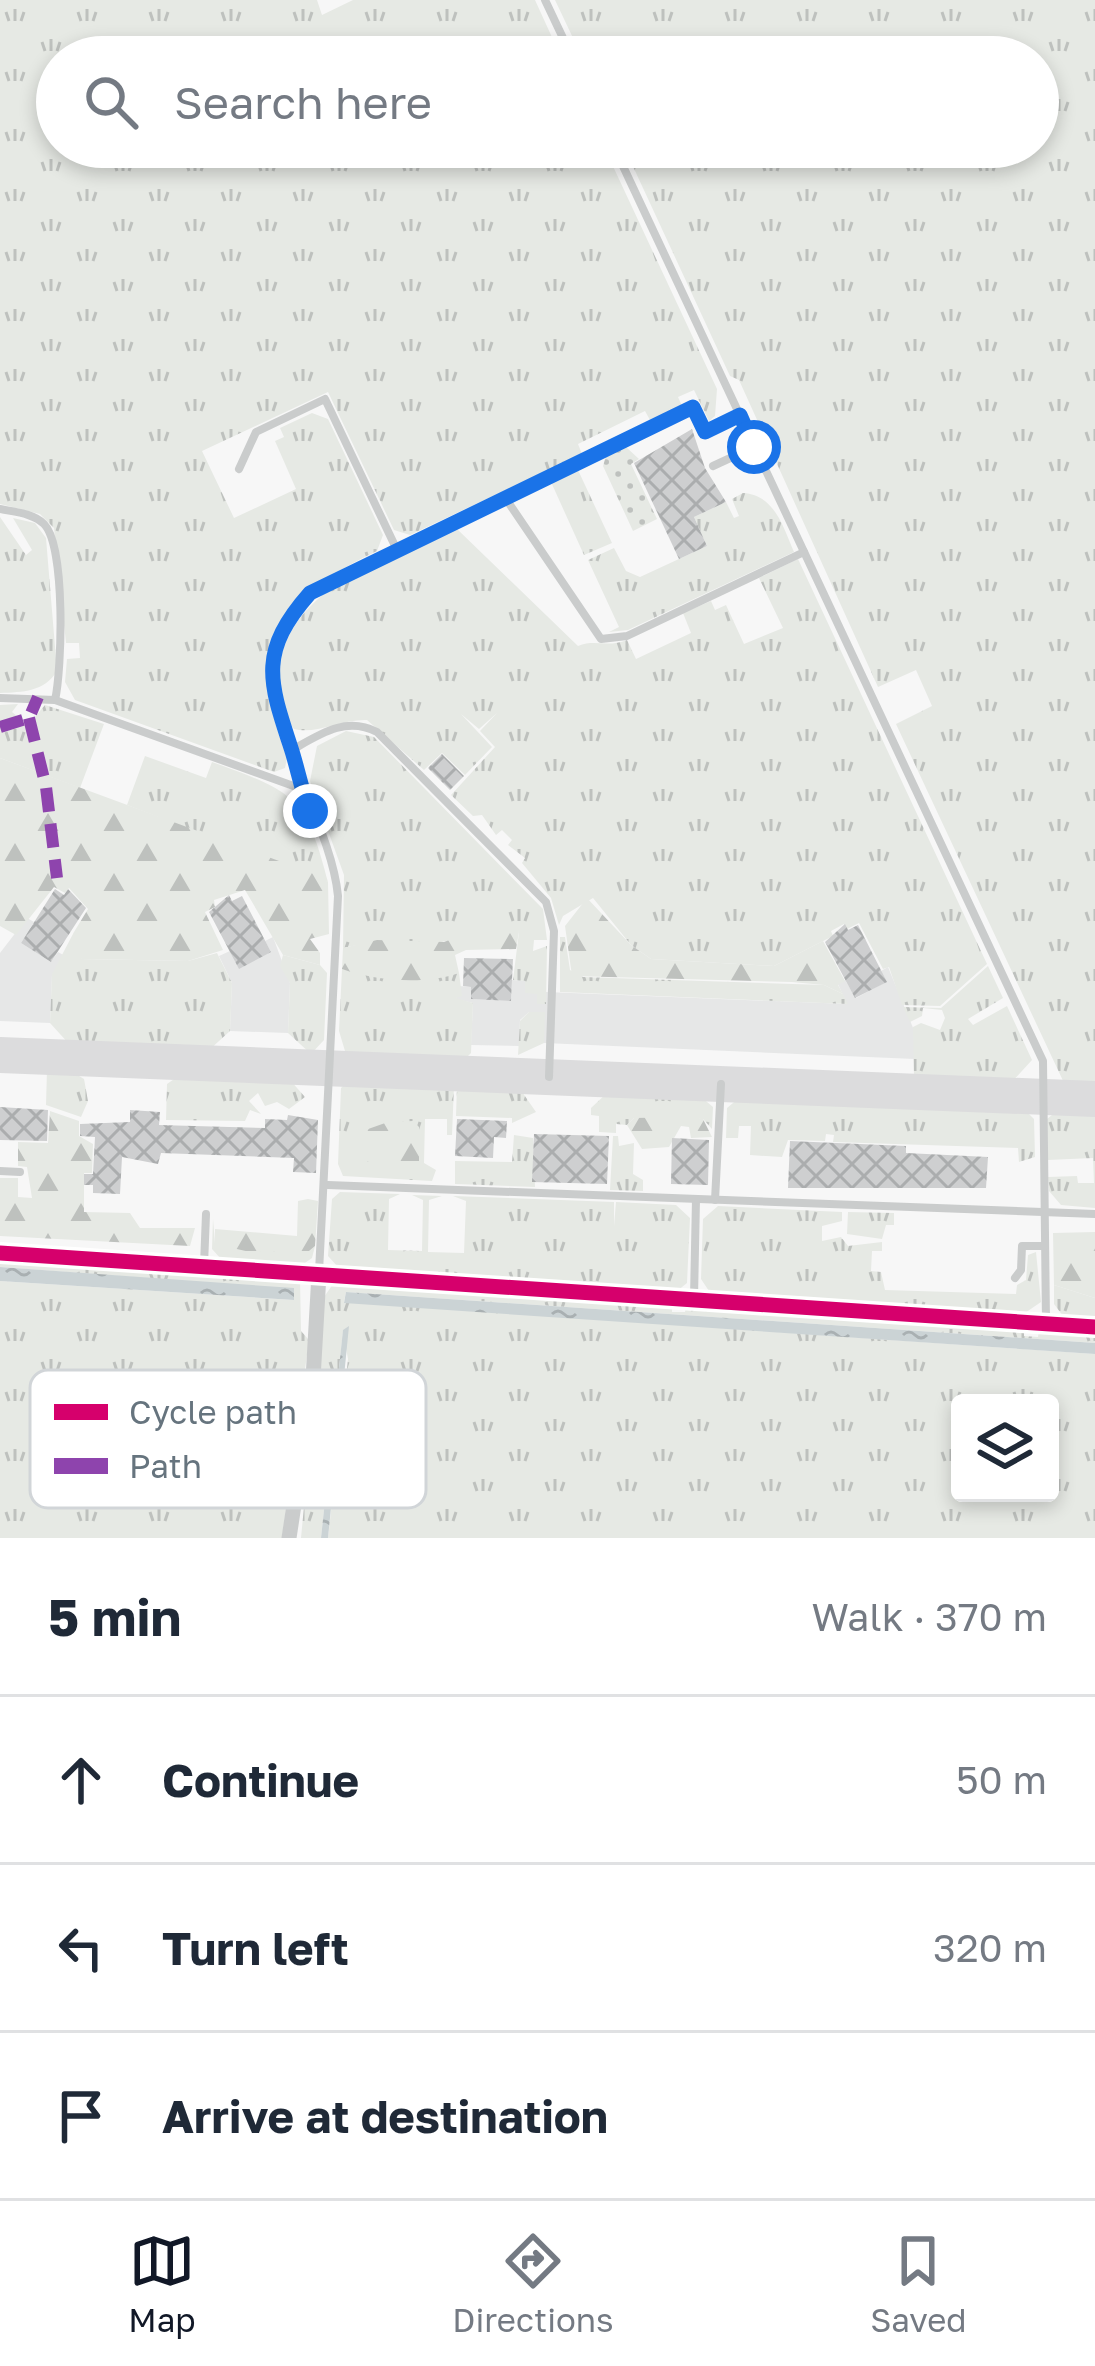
<!DOCTYPE html>
<html lang="en">
<head>
<meta charset="utf-8">
<style>
  :root { --surface:#fff; --page:#f2f2f3; --text:#1f2937; --muted:#747a83; --line:#e0e1e3; --accent:#111827 }
  body { margin:0; font-family:"Golos Text",sans-serif; background:var(--page); color:var(--text) }
  .controls { position:absolute; right:36px; bottom:36px; display:grid; overflow:hidden; border-radius:12px; box-shadow:0 6px 18px #0003 }
  .controls button { width:108px; height:108px; display:grid; place-items:center; padding:0; border:0; border-bottom:3px solid var(--line); background:var(--surface); color:var(--text); font:60px sans-serif }
  .stop { position:absolute; width:36px; height:36px; margin:-27px; border:9px solid #1a73e8; border-radius:50%; background:#fff }
  .stop.end { background:#1a73e8; border-color:#fff; box-shadow:0 3px 12px #0008 }
  .list { margin:0; padding:0; list-style:none }
  h2 { display:flex; justify-content:space-between; align-items:center; height:156px; margin:0; padding:0 48px; font-size:51px }
  h2 small { font-size:39px; font-weight:400; color:var(--muted) }
  .list li { display:grid; grid-template-columns:78px 1fr auto; gap:36px; align-items:center; box-sizing:border-box; height:168px; padding:0 48px; border-top:3px solid var(--line) }
  .list b { display:block; font-size:45px; white-space:nowrap }
  .list em { font-size:39px; font-style:normal; color:var(--muted) }
  .icon { flex:none; width:66px; height:66px; fill:none; stroke:currentColor; stroke-width:2; stroke-linecap:round; stroke-linejoin:round }
  .map { position:relative; flex:none; width:1095px; height:1538px; overflow:hidden }
  .search { position:absolute; background:var(--surface); box-shadow:0 6px 18px #0003; left:36px; right:36px; top:36px; height:132px; display:flex; align-items:center; gap:30px; box-sizing:border-box; padding:0 42px; border-radius:66px; color:var(--muted); font-size:45px }
  .sheet { height:660px; background:var(--surface) }
  nav { display:flex; justify-content:space-around; align-items:center; box-sizing:border-box; height:168px; border-top:3px solid var(--line); background:var(--surface); font-size:33px; color:var(--muted) }
  nav a { display:grid; justify-items:center; gap:6px }
  nav .on { color:var(--accent) }
  .map>svg:first-child { display:block }
  .built { fill:#e6e7e7 }
  .grass { fill:url(#grass-tufts); fill-rule:evenodd }
  .forest { fill:url(#forest-firs) }
  .garden { fill:url(#garden-dots) }
  .water { fill:url(#water-ripples) }
  .lines { fill:none; stroke-linecap:round; stroke-linejoin:round }
  .taxiway { stroke:#dcdcdd; stroke-width:36 }
  .building { fill:url(#building-cross-hatch) }
  .service { stroke:#cacccc; stroke-width:8 }
  .minor { stroke:#cacccc; stroke-width:15 }
  .quiet { stroke:#8e44ad; stroke-width:12; stroke-dasharray:24 12; stroke-linecap:butt }
  .cycleway-casing { stroke:#fff; stroke-width:22 }
  .cycleway { stroke:#d6006c; stroke-width:15 }
  .route { stroke:#1a73e8; stroke-width:15 }
  .key { fill:#fff; stroke:#d1d5d8; stroke-width:3 }
  .key-label { font-size:33px; fill:#66747e }
</style>
</head>
<body>
<div class="map">
<svg width="1095" height="1538" viewBox="0 0 1095 1538">
  <defs>
    <pattern id="grass-tufts" width="24" height="20" patternUnits="userSpaceOnUse" patternTransform="scale(3)"><rect width="24" height="20" fill="#e6e9e4"/><path d="M3 7l-1-3M5 7V3M7 7l1-3M15 17l-1-3M17 17v-4M19 17l1-3" fill="none" stroke="#bec1be"/></pattern>
    <pattern id="forest-firs" width="22" height="20" patternUnits="userSpaceOnUse" patternTransform="scale(3)"><rect width="22" height="20" fill="#e6e9e4"/><path d="M5 1l3.5 6h-7zM16 11l3.5 6h-7z" fill="#bec1be"/></pattern>
    <pattern id="garden-dots" width="8" height="8" patternUnits="userSpaceOnUse" patternTransform="scale(3)"><rect width="8" height="8" fill="#e6e9e4"/><path d="M2 2h.1M6 6h.1" fill="none" stroke="#bec1be" stroke-width="1.8" stroke-linecap="round"/></pattern>
    <pattern id="water-ripples" width="26" height="14" patternUnits="userSpaceOnUse" patternTransform="scale(3)"><rect width="26" height="14" fill="#cbd3d5"/><path d="M2 4q2-2 4 0t4 0M15 11q2-2 4 0t4 0" fill="none" stroke="#a9b0b2"/></pattern>
    <pattern id="building-cross-hatch" width="8" height="8" patternUnits="userSpaceOnUse" patternTransform="scale(3)"><rect width="8" height="8" fill="#cecfd0"/><path d="M0 0l8 8M0 8l8-8" fill="none" stroke="#abadae"/></pattern>
  </defs>
  <rect width="100%" height="100%" fill="#f7f7f7"/>
  <g class="built">
    <polygon points="27,918 34,922 21,943 51,962 58,952 65,956 52,975 50,1023 0,1021 0,953"/>
    <polygon points="273,937 290,983 288,1033 230,1031 232,983 219,956 230,951 271,952 265,941"/>
    <polygon points="888,967 916,1035 915,1059 544,1043 544,1012 529,1012 520,1020 519,1046 471,1045 473,1003 456,999 459,986 471,987 471,999 511,1001 512,980 525,981 537,993 537,1003 545,1004 546,992 847,1004 838,984 845,980 856,998 886,982 881,971"/>
  </g>
  <g class="grass">
    <path d="M0,0H317L322,15L353,0H535L561,57H57V147H604L717,389L715,416L709,421L694,390L678,397L682,406L650,420L645,411L578,444L582,454L410,535L394,530L328,392L202,451L234,518L296,489L275,441L284,437L280,428L312,413L328,419L383,535L377,551C273,601 244,646 287,758L285,768L274,772L75,700L65,682L67,659L80,658L79,643H66L54,528L40,514L0,504Z"/>
    <polygon points="555,0 1095,0 1095,1086 1065,1085 896,724 932,706 916,670 878,687 739,380 730,376 624,147 1038,147 1038,57 582,57"/>
    <polygon points="578,470 612,543 584,555 551,482"/>
    <path d="M743,493C775,495 783,527 794,552L628,630L609,632L619,627L588,560L614,548L626,571L640,577L707,546L694,517L726,502L734,518L739,516L732,499Z"/>
    <path d="M0,517L26,555L32,550L13,518L35,523L46,538L57,671C44,692 23,692 0,693Z"/>
    <path d="M456,528L578,646C595,639 608,648 627,640L636,659L691,633L683,613L711,601L715,610L726,605L744,644L783,628L759,578L798,559L987,964L940,1006L902,1005L889,967L883,969L859,923L847,929L844,924L831,931L833,936L774,966L651,959L631,945L593,898L563,916L559,925L551,898L522,863L525,858L508,845L512,840L502,830L496,835L482,815L473,816L451,795L495,747L480,731L497,713L479,729L461,714L492,747L465,775L442,753L424,770L367,720C342,719 316,735 294,729C281,714 279,696 279,676C282,590 389,555 456,528Z"/>
    <polygon points="18,704 12,712 28,725 45,705 104,724 80,788 0,758 0,705"/>
    <path d="M346,731L374,737L543,909L547,940H534L533,951L547,946L546,1004H537V994L525,993V981L513,980L519,932C483,922 481,934 447,941C413,948 380,939 343,948L344,875L310,781L317,746Z"/>
    <path d="M145,756L206,778L212,762C292,791 306,795 328,882L127,805Z"/>
    <polygon points="74,932 82,959 188,961 217,953 232,983 230,1031 208,1051 70,1045 50,1023 52,974"/>
    <polygon points="560,937 565,937 570,970 583,977 824,985 843,994 848,1004 560,992"/>
    <polygon points="283,955 320,965 327,973 324,1040 311,1054 288,1033 290,983 280,966"/>
    <polygon points="988,966 1003,998 968,1019 973,1025 1007,1006 1032,1060 1011,1083 914,1079 913,1027 921,1023 940,1030 945,1018 942,1010 923,1008 922,1016 910,1022 903,1007 941,1008"/>
    <polygon points="342,969 401,979 459,973 462,996 456,998 473,1003 471,1053 463,1061 353,1056 345,1051 339,1031"/>
    <polygon points="529,1012 545,1012 544,1043 518,1055 520,1021"/>
    <polygon points="47,1070 71,1071 84,1079 88,1101 81,1117 46,1105"/>
    <polygon points="180,1075 290,1080 305,1097 289,1109 277,1102 265,1106 258,1093 249,1101 261,1114 250,1110 245,1121 166,1120 167,1084"/>
    <polygon points="347,1082 454,1086 452,1135 447,1135 447,1119 425,1119 424,1163 436,1170 432,1181 343,1176 338,1164 341,1088"/>
    <polygon points="457,1086 520,1089 536,1112 512,1123 512,1118 456,1116"/>
    <polygon points="608,1092 700,1096 713,1107 712,1129 703,1119 634,1118 627,1125 616,1124 616,1133 599,1132 599,1116 591,1115 591,1108"/>
    <polygon points="739,1098 1024,1109 1034,1119 1035,1157 1019,1162 1018,1148 833,1142 834,1135 826,1134 825,1141 788,1140 782,1157 750,1155 751,1126 739,1126 738,1138 726,1138 727,1108"/>
    <polygon points="1057,1111 1095,1113 1095,1208 1061,1205 1049,1191 1048,1177 1077,1176 1078,1183 1094,1183 1093,1158 1048,1160 1047,1119"/>
    <polygon points="514,1135 533,1138 535,1187 455,1184 455,1161 512,1162"/>
    <polygon points="613,1136 618,1136 619,1146 634,1143 633,1174 643,1180 643,1191 610,1190"/>
    <polygon points="340,1192 400,1194 389,1199 388,1250 422,1251 423,1200 412,1195 442,1196 429,1200 428,1252 464,1253 466,1201 453,1196 614,1202 614,1226 616,1202 676,1205 690,1218 687,1283 677,1291 338,1267 328,1256 332,1199"/>
    <polygon points="718,1206 842,1212 842,1221 822,1226 822,1241 841,1237 848,1246 882,1242 882,1251 872,1251 871,1271 881,1272 885,1290 1016,1294 1017,1285 1026,1280 1028,1255 1036,1252 1041,1302 1022,1315 711,1294 701,1279 703,1219"/>
    <polygon points="848,1212 894,1213 894,1225 886,1225 882,1239 847,1234"/>
    <polygon points="213,1219 215,1243 309,1251 315,1246 312,1258 302,1265 221,1259 212,1249"/>
    <polygon points="0,1259 300,1280 301,1331 309,1340 282,1538 0,1538 0,1281 293,1300 294,1289 0,1267"/>
    <path d="M333,1284L672,1305V1312H685L686,1306L1024,1329V1336L1038,1337L1039,1330L1095,1334V1343L346,1292L344,1302L1095,1354V1538H328L348,1359L343,1331L321,1538H301L324,1297ZM960,1403H1050V1493H960Z"/>
    <polygon points="1054,1285 1095,1298 1095,1321 1063,1316 1054,1304"/>
  </g>
  <g class="forest">
    <polygon points="0,758 317,875 328,882 329,934 310,939 320,953 320,965 283,955 245,890 214,900 215,907 205,912 223,950 188,961 82,959 71,950 74,932 88,909 69,888 65,893 54,887 16,935 0,926"/>
    <polygon points="587,898 631,945 651,959 774,966 823,941 845,981 838,985 843,994 824,985 792,982 572,976 565,926"/>
    <path d="M506,919L519,932L516,949L466,950L455,955L459,973C426,985 375,981 342,969L343,948L377,940L444,942Z"/>
    <polygon points="50,1111 79,1121 79,1136 93,1144 92,1173 84,1173 84,1212 130,1213 140,1228 195,1228 190,1246 0,1236 0,1178 18,1178 18,1197 32,1198 27,1167 18,1166 18,1142 48,1143"/>
    <polygon points="686,1117 703,1119 712,1137 691,1138 689,1127 681,1126 669,1147 642,1149 627,1125 634,1118"/>
    <polygon points="413,1121 419,1127 419,1167 413,1175 354,1157 354,1134 388,1122"/>
    <polygon points="308,1199 318,1201 315,1246 309,1251 250,1252 215,1244 215,1229 297,1236 298,1201"/>
    <polygon points="1095,1232 1095,1298 1054,1285 1053,1233"/>
  </g>
  <polygon class="garden" points="626,447 639,459 631,464 657,519 633,531 603,466 606,456"/>
  <g class="water">
    <polygon points="0,1267 294,1288 294,1300 0,1281"/>
    <polygon points="346,1292 1095,1343 1095,1354 344,1303"/>
    <polygon points="349,1326 328,1538 321,1538 343,1330"/>
  </g>
  <g class="lines">
    <polyline class="taxiway" points="0,1055 1095,1099"/>
  </g>
  <g class="building">
    <polygon points="692,429 705,468 726,502 694,517 707,546 679,559 634,463"/>
    <polygon points="442,754 464,776 450,790 428,768"/>
    <polygon points="55,889 64,895 68,889 86,908 51,962 21,943"/>
    <polygon points="229,895 232,901 242,896 271,952 239,969 209,912"/>
    <polygon points="845,924 848,930 858,925 887,982 855,998 825,942"/>
    <polygon points="464,958 513,959 511,1001 471,999 471,987 463,986"/>
    <polygon points="0,1107 48,1110 47,1141 0,1140"/>
    <polygon points="130,1110 160,1112 159,1125 265,1128 265,1119 287,1120 288,1115 318,1120 316,1173 293,1172 294,1158 161,1153 158,1164 122,1157 120,1194 93,1193 93,1185 84,1185 84,1174 93,1174 95,1137 80,1136 80,1124 130,1122"/>
    <polygon points="457,1119 507,1121 506,1138 494,1137 493,1158 455,1156"/>
    <polygon points="534,1134 609,1136 607,1184 532,1182"/>
    <polygon points="672,1138 709,1140 708,1185 671,1184"/>
    <polygon points="790,1141 906,1146 906,1153 988,1157 986,1188 788,1188"/>
  </g>
  <g class="lines">
    <g class="service">
      <polyline points="545,0 572,57"/>
      <polyline points="614,147 1043,1061 1046,1322"/>
      <polyline points="713,466 754,447"/>
      <polyline points="239,469 256,432 325,399 396,548"/>
      <polyline points="504,496 601,639 627,636 804,552"/>
      <path d="M0,509C14,512 33,513 44,524C66,546 62,670 55,700"/>
      <polyline points="0,698 55,700 299,788"/>
      <path d="M292,750C320,734 346,716 377,732L546,902L554,931L549,1077"/>
      <polyline points="0,1171 20,1172"/>
      <polyline points="328,1185 1095,1214"/>
      <polyline points="715,1200 721,1084"/>
      <polyline points="204,1265 206,1214"/>
      <path d="M319,1272L338,896C328,792 204,664 328,581L693,407L705,432L740,415"/>
      <polyline points="1015,1278 1021,1270 1022,1246 1045,1246"/>
      <polyline points="694,1298 696,1199"/>
    </g>
    <g class="minor">
      <polyline points="0,1253 1095,1327"/>
      <polyline points="289,1538 313,1379 319,1274"/>
    </g>
    <g class="quiet">
      <polyline points="29,718 46,787 57,878"/>
      <polyline points="0,727 29,718 38,697"/>
    </g>
    <defs>
      <polyline id="cycleway" points="0,1253 1095,1327"/>
    </defs>
    <use href="#cycleway" class="cycleway-casing"/>
    <use href="#cycleway" class="cycleway"/>
  </g>
  <g class="lines">
    <path class="route" d="M310,811C301,790 298,769 291,748C269,681 258,652 310,593L693,407L705,432L740,415L754,447"/>
  </g>
  <rect x="30" y="1370" width="396" height="138" rx="18" class="key"/>
  <rect x="54" y="1404" width="54" height="16" fill="#d6006c"/>
  <rect x="54" y="1458" width="54" height="16" fill="#8e44ad"/>
  <g class="key-label">
    <text x="129" y="1424">Cycle path</text>
    <text x="129" y="1478">Path</text>
  </g>
</svg>
<div class="controls">
<button><svg class="icon" aria-label="layers" viewBox="0 0 24 24"><path d="M12 4l9 5-9 5-9-5zM3 14l9 5 9-5"/></svg></button>
</div>
<div class="stop" style="left:754px;top:447px"></div>
<div class="stop end" style="left:310px;top:811px"></div>
<div class="search"><svg class="icon" aria-label="search" viewBox="0 0 24 24"><circle cx="10" cy="10" r="6"/><path d="M15 15l6 6"/></svg>Search here</div>
</div>
<section class="sheet">
<h2>5 min<small>Walk · 370 m</small></h2>
<ul class="list">
<li><svg class="icon" aria-label="ahead" viewBox="0 0 24 24"><path d="M12 20V5M6 11l6-6 6 6"/></svg><div><b>Continue</b></div><em>50 m</em></li>
<li><svg class="icon" aria-label="left" viewBox="0 0 24 24"><path d="M17 20v-9H6M10 6l-5 5 5 5"/></svg><div><b>Turn left</b></div><em>320 m</em></li>
<li><svg class="icon" aria-label="arrive" viewBox="0 0 24 24"><path d="M6 21V4h12l-3 4 3 4H6"/></svg><div><b>Arrive at destination</b></div></li>
</ul>
</section>
<nav>
<a class="on"><svg class="icon" aria-label="map" viewBox="0 0 24 24"><path d="M3 6l6-2 6 2 6-2v14l-6 2-6-2-6 2zM9 4v14M15 6v14"/></svg>Map</a>
<a><svg class="icon" aria-label="directions" viewBox="0 0 24 24"><path d="M12 3l9 9-9 9-9-9zM9 14v-3h6M13 9l2 2-2 2"/></svg>Directions</a>
<a><svg class="icon" aria-label="saved" viewBox="0 0 24 24"><path d="M7 4h10v16l-5-4-5 4z"/></svg>Saved</a>
</nav>
</body>
</html>
